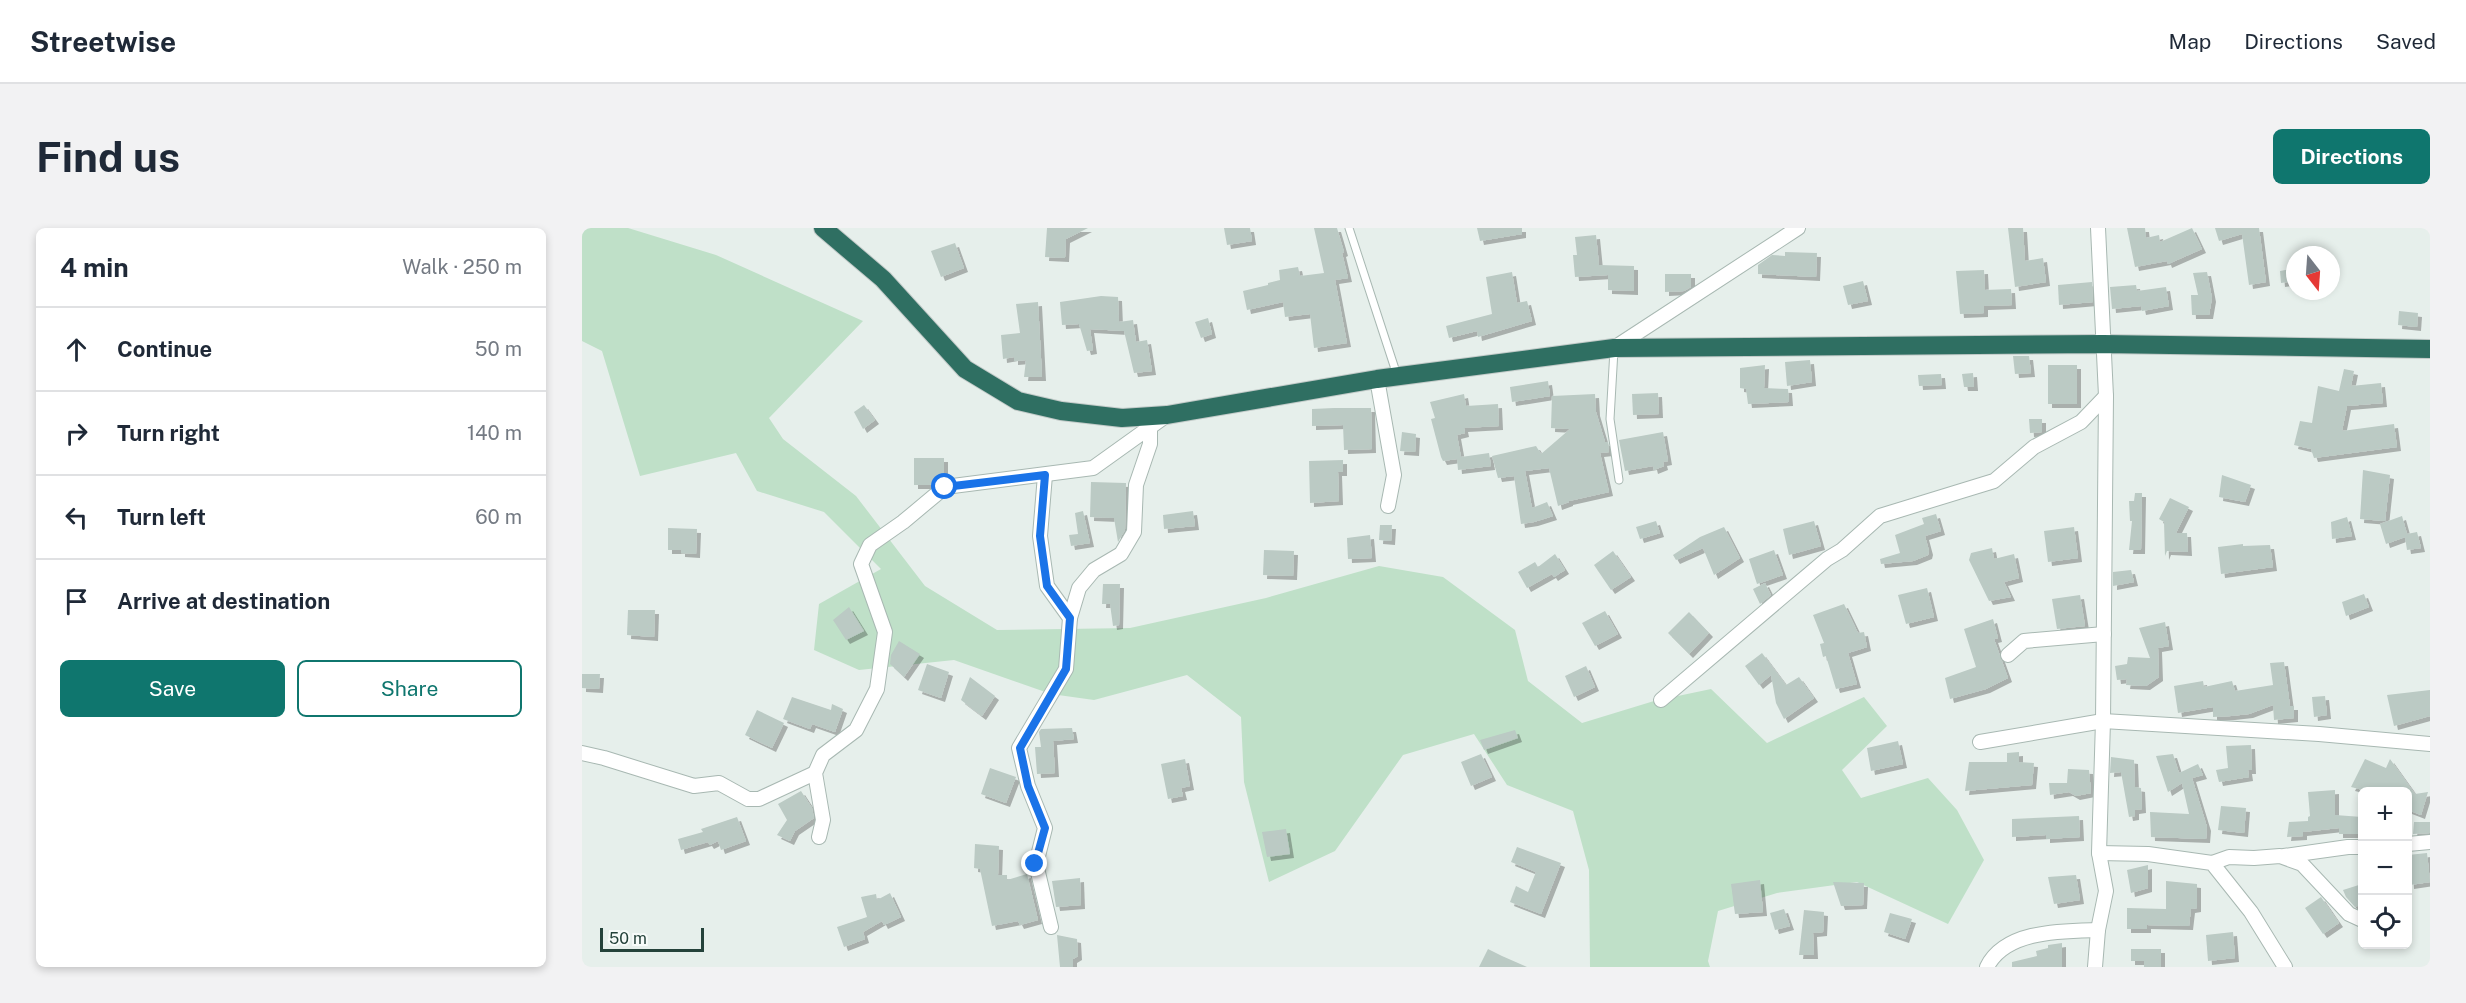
<!DOCTYPE html>
<html lang="en">
<head>
<meta charset="utf-8">
<style>
  :root { --surface:#fff; --page:#f2f2f3; --text:#1f2937; --muted:#747a83; --line:#e0e1e3; --accent:#0f766e }
  body { margin:0; font-family:"Public Sans",sans-serif; background:var(--page); color:var(--text) }
  .controls { position:absolute; right:18px; bottom:18px; display:grid; overflow:hidden; border-radius:9px; box-shadow:0 3px 9px #0003 }
  .controls button { width:54px; height:54px; display:grid; place-items:center; padding:0; border:0; border-bottom:2px solid var(--line); background:var(--surface); color:var(--text); font:30px sans-serif }
  .compass { position:absolute; left:1704px; top:18px; width:54px; height:54px; border-radius:50%; background:var(--surface); box-shadow:0 3px 9px #0003; rotate:163deg }
  .scale { position:absolute; left:18px; bottom:15px; width:104px; box-sizing:border-box; padding-left:6px; border:3px solid #24423a; border-top:0; font-size:16px; line-height:21px; white-space:nowrap; color:#24423a; -webkit-text-stroke:4px #f7fbf9; paint-order:stroke }
  .stop { position:absolute; width:18px; height:18px; margin:-14px; border:4px solid #1a73e8; border-radius:50%; background:#fff }
  .stop.end { background:#1a73e8; border-color:#fff; box-shadow:0 2px 6px #0008 }
  .list { margin:0; padding:0; list-style:none }
  h2 { display:flex; justify-content:space-between; align-items:center; height:78px; margin:0; padding:0 24px; font-size:26px }
  h2 small { font-size:20px; font-weight:400; color:var(--muted) }
  .list li { display:grid; grid-template-columns:39px 1fr auto; gap:18px; align-items:center; box-sizing:border-box; height:84px; padding:0 24px; border-top:2px solid var(--line) }
  .list b { display:block; font-size:22px; white-space:nowrap }
  .list em { font-size:20px; font-style:normal; color:var(--muted) }
  .actions { display:flex; gap:12px; padding:18px 24px }
  .actions a { flex:1; padding:14px 0; border:2px solid var(--accent); border-radius:9px; text-align:center; font-size:21px; color:var(--accent) }
  .actions .main { background:var(--accent); color:#fff }
  .icon { flex:none; width:33px; height:33px; fill:none; stroke:currentColor; stroke-width:2; stroke-linecap:round; stroke-linejoin:round }
  .map { position:relative; flex:none; width:1848px; height:739px; overflow:hidden; border-radius:9px }
  header { display:flex; align-items:center; gap:36px; box-sizing:border-box; height:84px; padding:0 30px; background:var(--surface); border-bottom:2px solid var(--line) }
  header strong { font-size:28px }
  nav { display:flex; gap:33px; margin-inline-start:auto; font-size:21px }
  .intro { display:flex; align-items:center; justify-content:space-between; box-sizing:border-box; height:144px; padding:0 36px }
  h1 { margin:0; font-size:42px }
  .button { padding:15px 27px; border-radius:9px; background:var(--accent); color:#fff; font-size:21px; font-weight:700 }
  main { display:flex; gap:36px; padding:0 36px }
  aside { flex:1; background:var(--surface); border-radius:9px; box-shadow:0 3px 9px #0003 }
  .map>svg:first-child { display:block }
  .green { fill:#bfe0c8 }
  .building { fill:#bbcac4; filter:url(#shadow) }
  .lines { fill:none; stroke-linecap:round; stroke-linejoin:round }
  .lane-casing { stroke:#a8b8b2; stroke-width:9 }
  .street-casing { stroke:#a8b8b2; stroke-width:16 }
  .highway-casing { stroke:#c2cac8; stroke-width:20 }
  .lane { stroke:#fff; stroke-width:7 }
  .street { stroke:#fff; stroke-width:14 }
  .highway { stroke:#2f6f62; stroke-width:18 }
  .route { stroke:#1a73e8; stroke-width:8 }
</style>
</head>
<body>
<header>
<strong>Streetwise</strong>
<nav><a>Map</a><a>Directions</a><a>Saved</a></nav>
</header>
<div class="intro"><h1>Find us</h1><a class="button">Directions</a></div>
<main>
<aside>
<h2>4 min<small>Walk · 250 m</small></h2>
<ul class="list">
<li><svg class="icon" aria-label="ahead" viewBox="0 0 24 24"><path d="M12 20V5M6 11l6-6 6 6"/></svg><div><b>Continue</b></div><em>50 m</em></li>
<li><svg class="icon" aria-label="right" viewBox="0 0 24 24"><path d="M7 20v-9h11M14 6l5 5-5 5"/></svg><div><b>Turn right</b></div><em>140 m</em></li>
<li><svg class="icon" aria-label="left" viewBox="0 0 24 24"><path d="M17 20v-9H6M10 6l-5 5 5 5"/></svg><div><b>Turn left</b></div><em>60 m</em></li>
<li><svg class="icon" aria-label="arrive" viewBox="0 0 24 24"><path d="M6 21V4h12l-3 4 3 4H6"/></svg><div><b>Arrive at destination</b></div></li>
</ul>
<div class="actions"><a class="main">Save</a><a>Share</a></div>
</aside>
<div class="map">
<svg width="1848" height="739" viewBox="0 0 1848 739">
  <defs>
    <filter id="shadow"><feDropShadow dx="4" dy="4" stdDeviation="0" flood-color="#0004"/></filter>
  </defs>
  <rect width="100%" height="100%" fill="#e6efeb"/>
  <polygon class="green" points="0,0 46,0 134,27 281,93 187,190 201,211 274,268 343,358 415,402 548,400 684,370 797,338 861,349 933,402 946,453 1000,495 1072,473 1129,461 1185,515 1282,469 1305,498 1260,542 1279,570 1346,550 1375,582 1402,632 1366,696 1275,654 1195,665 1136,683 1126,733 1128,739 1008,739 1007,642 991,583 925,557 892,506 821,527 753,623 687,654 662,554 659,489 605,447 512,472 469,466 372,432 277,442 232,422 237,376 299,341 242,284 175,263 154,225 58,248 20,123 0,113"/>
  <g class="building">
    <polygon points="465,0 506,0 484,11 483,30 463,29"/>
    <polygon points="642,0 668,0 670,13 645,17"/>
    <polygon points="732,0 755,0 762,24 760,25 766,50 753,52 765,115 732,120 728,86 703,89 701,74 665,82 661,63 686,57 686,55 698,52 697,42 716,39 718,48 742,45"/>
    <polygon points="895,0 940,0 940,6 898,13"/>
    <polygon points="1426,0 1441,0 1443,33 1461,30 1464,54 1433,59"/>
    <polygon points="1545,0 1563,0 1564,10 1577,7 1578,14 1610,0 1620,21 1586,36 1585,33 1553,39"/>
    <polygon points="1633,0 1677,0 1684,54 1667,57 1660,6 1637,13"/>
    <polygon points="1014,7 1017,37 1052,38 1052,63 1026,62 1026,47 993,49 991,27 995,27 993,9"/>
    <polygon points="373,15 382,40 359,49 349,23"/>
    <polygon points="1203,24 1235,25 1234,49 1176,46 1176,37 1190,27 1203,28"/>
    <polygon points="1713,40 1713,53 1699,55 1698,43"/>
    <polygon points="1402,42 1403,62 1429,61 1430,77 1402,78 1402,85 1378,86 1374,43"/>
    <polygon points="930,44 935,75 945,73 950,93 896,109 895,103 867,110 864,98 910,86 904,49"/>
    <polygon points="1625,44 1630,70 1627,87 1610,87 1609,67 1616,67 1611,45"/>
    <polygon points="1083,46 1109,46 1109,59 1102,63 1083,64"/>
    <polygon points="1281,53 1286,73 1266,77 1261,58"/>
    <polygon points="1510,54 1511,74 1477,77 1476,57"/>
    <polygon points="1554,57 1555,63 1584,59 1587,78 1560,83 1559,78 1530,81 1528,59"/>
    <polygon points="519,68 536,69 537,94 551,92 554,114 565,112 570,143 552,145 542,103 508,101 511,122 505,123 497,96 480,97 478,74"/>
    <polygon points="456,74 460,149 442,149 444,132 432,133 432,129 421,131 419,107 438,105 434,76"/>
    <polygon points="1817,83 1836,85 1835,99 1816,97"/>
    <polygon points="626,90 630,106 619,110 613,94"/>
    <polygon points="1431,128 1447,128 1449,145 1433,146"/>
    <polygon points="1228,132 1230,154 1205,158 1203,134"/>
    <polygon points="1183,137 1182,160 1206,161 1207,174 1166,176 1164,161 1158,160 1158,140"/>
    <rect x="1466" y="137" width="29" height="39"/>
    <polygon points="1762,141 1772,143 1769,158 1799,155 1801,175 1765,178 1760,203 1812,196 1815,219 1732,230 1729,221 1712,217 1718,193 1730,195 1736,158 1757,163"/>
    <polygon points="1391,145 1392,159 1382,159 1380,146"/>
    <polygon points="1359,146 1360,157 1337,158 1336,147"/>
    <polygon points="966,153 968,168 930,174 928,159"/>
    <polygon points="1076,165 1077,186 1051,187 1050,166"/>
    <polygon points="882,166 884,178 916,176 917,198 882,200 883,205 875,207 879,229 907,225 909,238 876,242 875,231 861,233 859,229 849,191 853,190 848,174"/>
    <polygon points="1013,166 1014,184 1023,214 1026,214 1027,224 1018,225 1027,264 987,273 987,274 976,278 967,240 943,243 950,280 965,274 971,288 952,294 939,296 932,248 916,250 910,228 954,218 959,226 988,201 969,200 970,168"/>
    <polygon points="282,177 293,192 281,201 272,184"/>
    <polygon points="752,180 789,180 790,221 762,222 761,197 730,198 730,181"/>
    <polygon points="1447,191 1460,191 1460,204 1448,205"/>
    <polygon points="820,204 834,206 833,224 818,223"/>
    <polygon points="1081,204 1086,233 1081,234 1082,238 1072,242 1071,238 1043,243 1037,212"/>
    <polygon points="332,230 362,230 362,250 352,257 332,257"/>
    <polygon points="761,232 761,244 756,244 757,273 728,275 727,233"/>
    <polygon points="1781,242 1808,247 1803,293 1778,291"/>
    <polygon points="1640,247 1669,257 1663,274 1637,269"/>
    <polygon points="509,254 544,255 543,302 536,314 532,290 508,289"/>
    <polygon points="1553,265 1560,265 1559,322 1547,322 1550,293 1548,293 1547,273 1552,273"/>
    <polygon points="1588,270 1607,279 1594,305 1605,305 1606,324 1585,323 1583,328 1582,294 1577,291"/>
    <polygon points="501,283 508,315 489,318 487,307 496,306 493,285"/>
    <polygon points="611,283 613,298 582,301 581,287"/>
    <polygon points="1354,286 1359,303 1343,308 1347,323 1346,327 1331,333 1299,336 1298,331 1318,325 1313,307 1342,296 1340,290"/>
    <polygon points="1820,288 1825,306 1835,304 1839,320 1825,322 1823,309 1804,316 1798,296"/>
    <polygon points="1765,289 1770,308 1750,311 1749,294"/>
    <polygon points="1074,293 1078,305 1058,311 1054,299"/>
    <polygon points="1232,293 1239,318 1207,327 1201,301"/>
    <polygon points="798,297 810,297 809,313 797,312"/>
    <polygon points="1142,299 1158,330 1132,347 1121,320 1094,332 1091,327 1118,309"/>
    <polygon points="1492,299 1496,330 1466,334 1462,303"/>
    <polygon points="86,300 115,301 114,326 99,325 99,322 86,322"/>
    <polygon points="788,307 790,330 766,331 765,310"/>
    <polygon points="1661,316 1661,318 1688,317 1691,339 1639,346 1636,319"/>
    <polygon points="1410,320 1412,331 1432,326 1437,350 1422,354 1429,369 1407,373 1387,332 1389,325"/>
    <polygon points="682,322 712,323 711,348 681,347"/>
    <polygon points="1192,322 1201,347 1175,356 1167,331"/>
    <polygon points="1031,323 1049,349 1029,362 1012,337"/>
    <polygon points="973,326 983,342 972,349 970,346 945,360 936,344 953,334 956,339"/>
    <polygon points="1549,342 1552,354 1531,358 1531,344"/>
    <polygon points="1183,355 1189,367 1178,376 1171,361"/>
    <polygon points="521,356 538,356 537,397 531,398 528,376 520,376"/>
    <polygon points="1345,360 1352,389 1324,396 1316,367"/>
    <polygon points="1782,366 1787,379 1764,388 1760,374"/>
    <polygon points="1498,367 1503,398 1475,401 1470,371"/>
    <polygon points="1262,376 1276,405 1282,404 1285,419 1266,425 1275,456 1254,461 1244,428 1241,429 1238,416 1242,415 1231,387"/>
    <polygon points="267,379 282,403 264,412 251,392"/>
    <polygon points="46,382 73,382 72,409 45,407"/>
    <polygon points="1023,383 1036,406 1013,418 1000,395"/>
    <polygon points="1107,384 1127,405 1107,426 1086,405"/>
    <polygon points="1411,391 1416,410 1412,411 1426,450 1404,461 1368,471 1363,450 1394,439 1382,401"/>
    <polygon points="1583,394 1587,418 1576,420 1577,449 1564,458 1544,457 1545,451 1535,452 1533,438 1545,436 1546,429 1568,430 1557,400"/>
    <polygon points="317,413 338,426 322,449 308,436 309,427"/>
    <polygon points="1180,425 1204,457 1217,449 1232,470 1202,491 1194,475 1189,447 1177,457 1163,438"/>
    <polygon points="1702,434 1708,478 1712,478 1712,490 1692,492 1691,477 1667,486 1649,488 1631,489 1631,479 1596,485 1592,458 1621,453 1622,459 1650,453 1653,463 1691,457 1688,435"/>
    <polygon points="345,436 367,444 359,470 336,462"/>
    <polygon points="1004,438 1013,459 992,469 983,448"/>
    <polygon points="0,446 18,446 17,461 0,460"/>
    <polygon points="388,449 413,468 400,488 379,472"/>
    <polygon points="1848,462 1848,488 1812,498 1805,467"/>
    <polygon points="1743,468 1745,487 1732,489 1730,469"/>
    <polygon points="210,469 249,482 250,476 261,481 253,504 230,496 228,501 201,491"/>
    <polygon points="175,482 202,495 190,520 163,507"/>
    <polygon points="490,500 492,511 471,513 473,545 455,546 453,519 459,519 457,504 459,501"/>
    <polygon points="933,502 936,510 902,522 898,512"/>
    <polygon points="1316,513 1321,536 1289,543 1285,520"/>
    <polygon points="1669,517 1670,542 1666,542 1667,549 1637,554 1634,542 1646,540 1644,518"/>
    <polygon points="1437,524 1437,534 1452,535 1450,557 1383,563 1387,534 1425,534 1425,525"/>
    <polygon points="899,526 910,549 889,558 879,534"/>
    <polygon points="1591,526 1597,545 1616,536 1621,547 1610,550 1625,599 1624,611 1569,609 1568,584 1607,586 1600,555 1586,564 1574,528"/>
    <polygon points="1529,529 1552,532 1553,559 1559,560 1560,581 1553,582 1553,588 1547,589 1539,544 1528,545"/>
    <polygon points="603,531 608,558 599,560 601,568 586,571 579,536"/>
    <polygon points="1783,531 1804,540 1808,531 1833,566 1846,564 1839,587 1826,582 1826,564 1789,564 1769,559"/>
    <polygon points="408,540 434,549 424,575 399,566"/>
    <polygon points="1486,541 1507,542 1509,565 1494,568 1487,564 1468,567 1467,555 1485,555"/>
    <polygon points="1753,562 1753,587 1780,589 1780,606 1757,606 1757,600 1721,604 1721,608 1705,609 1707,594 1726,593 1726,589 1728,588 1726,564"/>
    <polygon points="219,563 230,580 232,590 213,603 208,613 195,607 205,592 196,576"/>
    <polygon points="1639,578 1664,580 1662,605 1636,602"/>
    <polygon points="1497,588 1498,609 1464,611 1464,607 1430,609 1430,591"/>
    <polygon points="155,589 164,613 139,622 136,613 128,617 126,614 99,622 96,611 121,604 119,601"/>
    <polygon points="1832,594 1848,594 1848,605 1831,606"/>
    <polygon points="704,601 708,626 685,629 680,604"/>
    <polygon points="393,616 417,618 416,647 425,647 425,652 445,646 456,692 438,697 436,693 410,698 398,641 392,640"/>
    <polygon points="935,619 979,635 959,686 928,674 934,658 946,664 954,644 929,634"/>
    <polygon points="1845,625 1848,654 1828,657 1826,627"/>
    <polygon points="1566,637 1566,660 1549,665 1545,642"/>
    <polygon points="1494,647 1498,672 1472,676 1466,649"/>
    <polygon points="498,650 499,677 474,679 470,653"/>
    <polygon points="1178,652 1181,684 1153,686 1149,656"/>
    <polygon points="1584,653 1615,656 1615,680 1609,681 1607,698 1565,697 1565,701 1545,701 1545,680 1584,681"/>
    <polygon points="1251,654 1282,655 1281,677 1259,678"/>
    <polygon points="1780,656 1780,676 1773,679 1764,669 1761,662"/>
    <polygon points="308,665 319,689 302,697 300,693 281,704 283,711 262,719 255,699 285,689 279,669 294,666 295,672"/>
    <polygon points="1739,669 1757,695 1741,706 1723,680"/>
    <polygon points="1202,681 1208,698 1193,702 1188,685"/>
    <polygon points="1222,682 1242,684 1241,704 1231,705 1232,727 1217,727"/>
    <polygon points="1308,685 1330,691 1323,711 1302,704"/>
    <polygon points="1651,704 1653,730 1626,733 1624,707"/>
    <polygon points="475,707 495,711 496,728 491,731 491,739 478,739"/>
    <polygon points="1480,715 1480,739 1430,739 1430,734 1455,728 1454,723 1466,720 1466,717"/>
    <polygon points="906,721 920,728 945,739 897,739"/>
    <polygon points="1549,721 1579,721 1579,739 1562,739 1562,733 1549,733"/>
  </g>
  <g class="lines">
    <defs>
      <g id="lane">
        <polyline points="767,0 815,147"/>
        <polyline points="1032,122 1028,191 1037,252"/>
      </g>
      <g id="street">
        <polyline points="1032,120 1216,0"/>
        <polyline points="795,151 812,247 806,278"/>
        <polyline points="463,247 458,308 465,358 488,390 484,441 437,520 446,558 463,600 454,636 469,699"/>
        <polyline points="488,390 497,360 512,342 539,326 552,304 554,257 568,216 568,201"/>
        <polyline points="1426,427 1442,413 1522,406"/>
        <polyline points="1079,472 1245,331 1260,322 1298,288 1412,253 1452,219 1499,194 1524,168"/>
        <polyline points="1398,514 1521,493 1737,506 1848,516"/>
        <polyline points="0,525 22,530 112,558 137,555 166,571 177,571 233,545"/>
        <polyline points="237,609 241,592 233,545 241,527 274,502 295,461 303,404 279,336 288,317 321,294 363,259 511,240 585,187"/>
        <polyline points="1826,616 1848,614"/>
        <polyline points="1517,625 1566,626 1630,635 1669,684 1703,739"/>
        <polyline points="1702,628 1766,619 1780,619"/>
        <polyline points="1630,635 1647,629 1672,630 1698,628 1720,636 1767,686 1780,692"/>
        <path d="M1405,739C1423,702 1480,703 1516,702"/>
        <polyline points="1513,739 1516,702 1524,663 1517,625 1521,493 1524,168 1516,0"/>
      </g>
      <polyline id="highway" points="241,0 301,51 383,141 436,173 479,183 540,190 585,187 795,151 1032,120 1521,116 1848,121"/>
    </defs>
    <use href="#lane" class="lane-casing"/>
    <use href="#street" class="street-casing"/>
    <use href="#highway" class="highway-casing"/>
    <use href="#lane" class="lane"/>
    <use href="#street" class="street"/>
    <use href="#highway" class="highway"/>
  </g>
  <g class="lines">
    <polyline class="route" points="363,259 463,247 458,308 465,358 488,390 484,441 438,520 446,558 463,600 453,636"/>
  </g>
</svg>
<div class="controls">
<button>+</button>
<button>−</button>
<button><svg class="icon" aria-label="locate" viewBox="0 0 24 24"><circle cx="12" cy="12" r="6"/><path d="M12 2v4M12 18v4M2 12h4M18 12h4"/></svg></button>
</div>
<svg class="compass" viewBox="-18 -18 36 36"><path d="M0-13l5 13h-10z" fill="#e53935"/><path d="M0 13l5-13h-10z" fill="#747a83"/></svg>
<div class="scale">50 m</div>
<div class="stop" style="left:363px;top:259px"></div>
<div class="stop end" style="left:453px;top:636px"></div>
</div>
</main>
</body>
</html>
